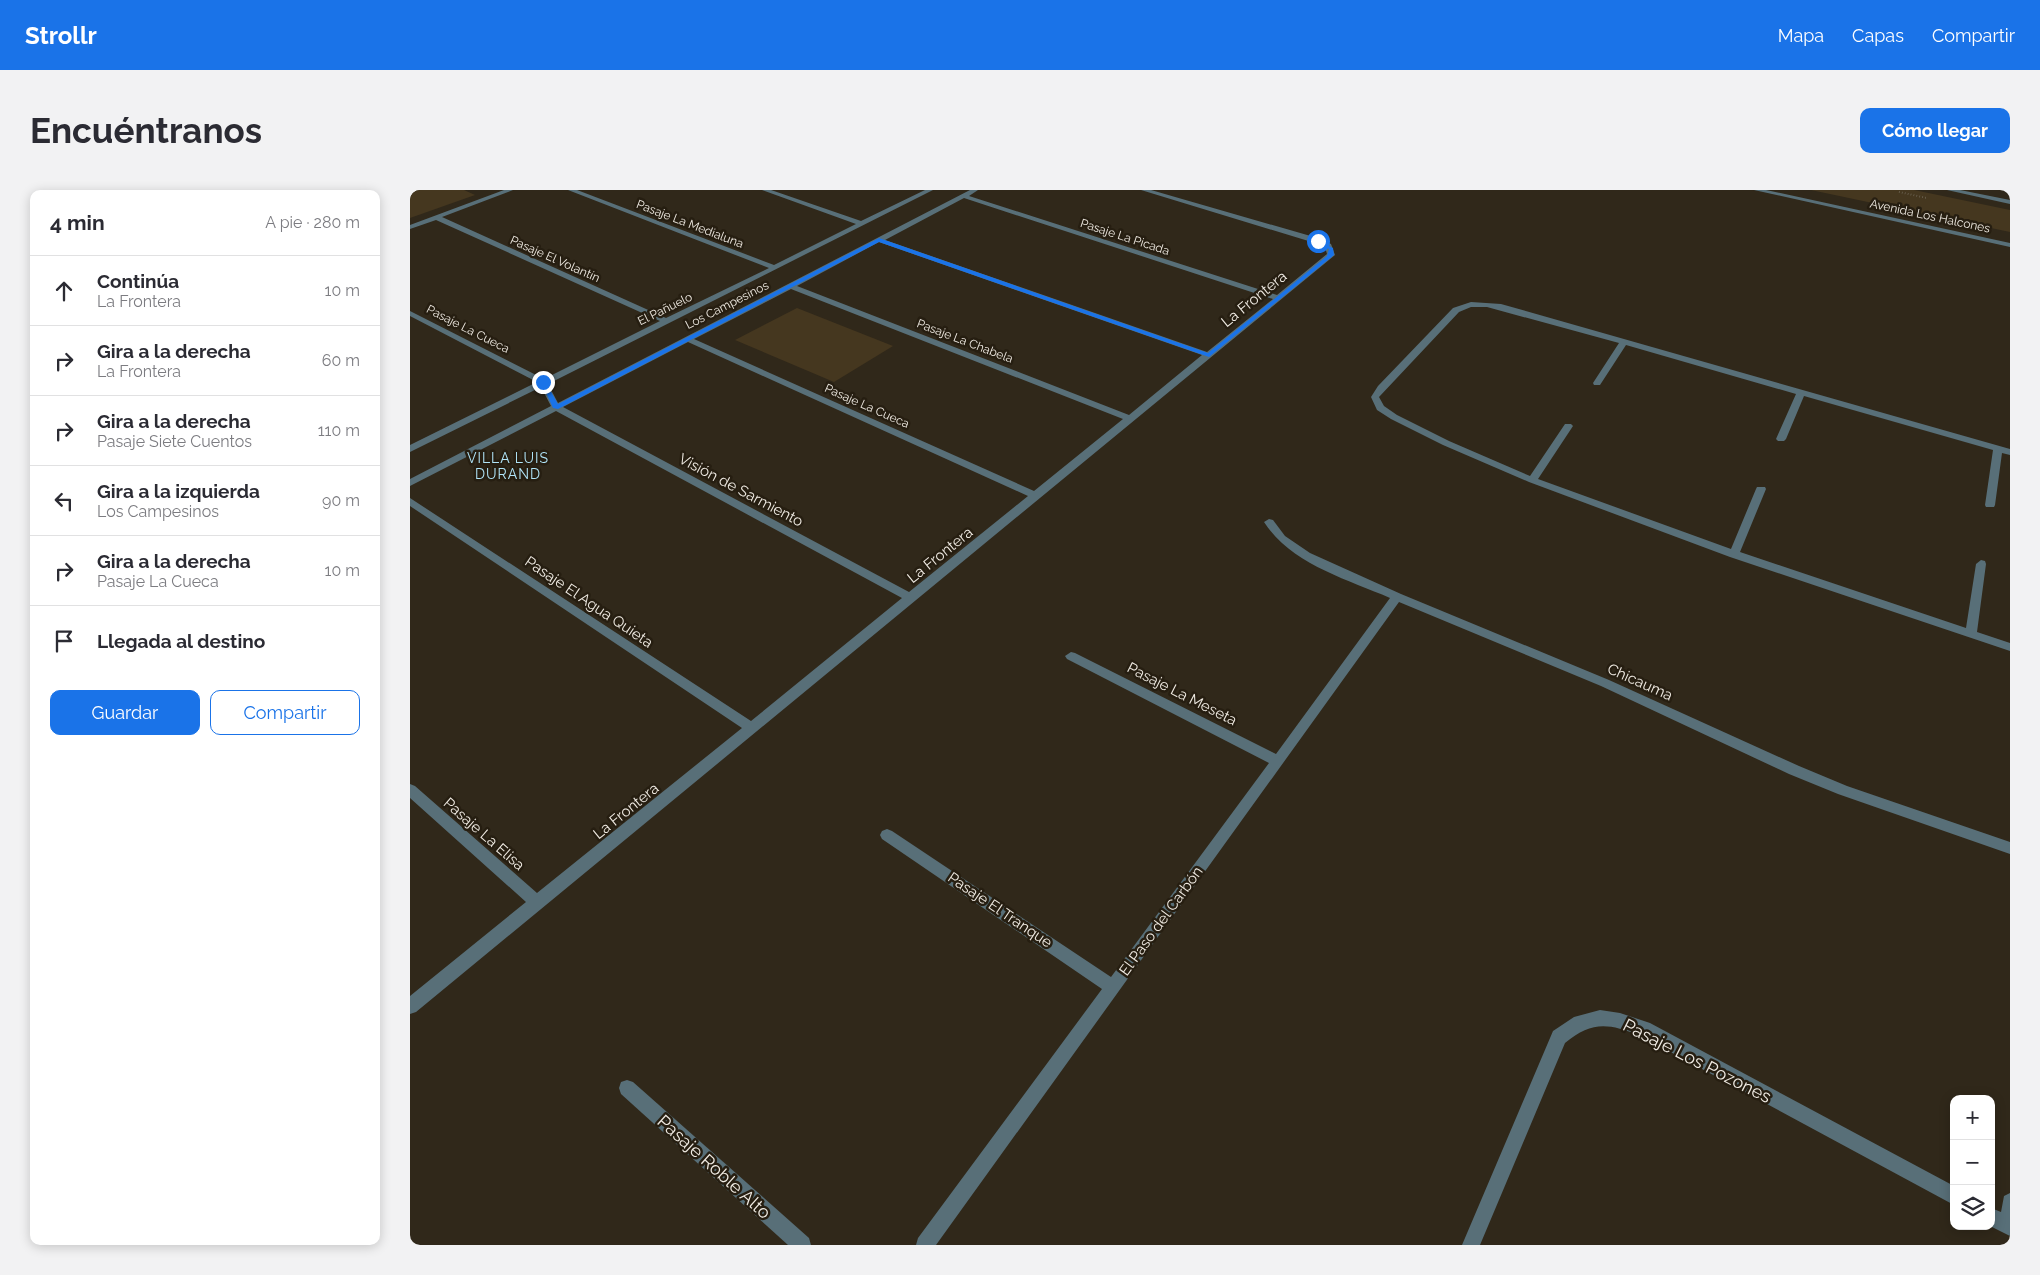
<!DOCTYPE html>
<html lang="es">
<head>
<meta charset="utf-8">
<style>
  :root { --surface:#fff; --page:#f2f2f3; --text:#2b2b33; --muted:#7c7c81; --line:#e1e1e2; --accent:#1a73e8 }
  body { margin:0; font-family:Raleway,sans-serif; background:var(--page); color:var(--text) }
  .controls { position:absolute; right:15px; bottom:15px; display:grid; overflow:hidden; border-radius:10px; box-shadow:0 2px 12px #0003 }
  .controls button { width:45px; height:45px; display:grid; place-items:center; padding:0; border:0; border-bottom:1px solid var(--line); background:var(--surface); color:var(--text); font:25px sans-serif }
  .stop { position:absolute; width:15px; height:15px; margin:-11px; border:4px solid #1a73e8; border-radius:50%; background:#fff }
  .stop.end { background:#1a73e8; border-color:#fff; box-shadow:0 1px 5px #0008 }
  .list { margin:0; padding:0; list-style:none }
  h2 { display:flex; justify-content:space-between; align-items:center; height:65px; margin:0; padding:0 20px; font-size:21px }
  h2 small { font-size:16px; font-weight:400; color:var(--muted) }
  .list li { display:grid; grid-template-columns:32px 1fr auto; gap:15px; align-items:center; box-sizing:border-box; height:70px; padding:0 20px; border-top:1px solid var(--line) }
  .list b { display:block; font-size:19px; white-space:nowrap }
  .list p { margin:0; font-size:16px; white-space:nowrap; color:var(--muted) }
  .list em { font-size:16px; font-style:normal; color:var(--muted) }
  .actions { display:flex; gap:10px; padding:15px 20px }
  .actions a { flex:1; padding:11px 0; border:1px solid var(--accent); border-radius:10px; text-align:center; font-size:18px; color:var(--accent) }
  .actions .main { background:var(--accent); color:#fff }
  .icon { flex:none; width:28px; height:28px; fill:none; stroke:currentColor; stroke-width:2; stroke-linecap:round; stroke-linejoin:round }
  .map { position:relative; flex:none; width:1600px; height:1055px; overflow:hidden; border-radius:10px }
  header { display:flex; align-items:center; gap:30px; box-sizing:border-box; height:70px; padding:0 25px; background:var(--accent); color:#fff }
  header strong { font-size:24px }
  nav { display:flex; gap:28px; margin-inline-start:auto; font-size:18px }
  .intro { display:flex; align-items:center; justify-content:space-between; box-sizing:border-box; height:120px; padding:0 30px }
  h1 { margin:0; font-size:35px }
  .button { padding:12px 22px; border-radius:10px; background:var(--accent); color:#fff; font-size:18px; font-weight:700 }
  main { display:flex; gap:30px; padding:0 30px }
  aside { flex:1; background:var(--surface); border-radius:10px; box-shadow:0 2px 12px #0003 }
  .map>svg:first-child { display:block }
  .green { fill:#45371f }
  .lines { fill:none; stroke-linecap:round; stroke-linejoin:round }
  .path { stroke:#827b6f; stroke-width:2; stroke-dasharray:0.5 2.5; stroke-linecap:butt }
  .minor { fill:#586f78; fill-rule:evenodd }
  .tertiary { fill:#586f78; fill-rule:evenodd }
  .route { fill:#1a73e8 }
  .labels { text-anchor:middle; stroke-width:5; stroke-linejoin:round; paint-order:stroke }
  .far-street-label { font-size:12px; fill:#f0ebe3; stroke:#261e11 }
  .far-neighbourhood-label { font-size:14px; letter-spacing:1px; fill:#b1e5f9; stroke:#261e11 }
  .street-label { font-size:15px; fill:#f0ebe3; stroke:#261e11 }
  .near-street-label { font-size:18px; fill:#f0ebe3; stroke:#261e11 }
</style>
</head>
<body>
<header>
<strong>Strollr</strong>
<nav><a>Mapa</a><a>Capas</a><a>Compartir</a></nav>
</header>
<div class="intro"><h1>Encuéntranos</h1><a class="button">Cómo llegar</a></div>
<main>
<aside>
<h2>4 min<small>A pie · 280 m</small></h2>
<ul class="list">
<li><svg class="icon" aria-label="ahead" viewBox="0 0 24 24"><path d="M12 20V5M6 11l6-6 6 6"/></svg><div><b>Continúa</b><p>La Frontera</p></div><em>10 m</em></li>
<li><svg class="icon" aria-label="right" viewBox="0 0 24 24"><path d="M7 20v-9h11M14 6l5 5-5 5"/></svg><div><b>Gira a la derecha</b><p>La Frontera</p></div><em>60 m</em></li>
<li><svg class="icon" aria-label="right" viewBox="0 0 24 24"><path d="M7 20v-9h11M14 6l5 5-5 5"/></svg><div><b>Gira a la derecha</b><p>Pasaje Siete Cuentos</p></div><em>110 m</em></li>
<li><svg class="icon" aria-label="left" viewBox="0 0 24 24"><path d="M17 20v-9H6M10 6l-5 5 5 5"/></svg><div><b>Gira a la izquierda</b><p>Los Campesinos</p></div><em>90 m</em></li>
<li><svg class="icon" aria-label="right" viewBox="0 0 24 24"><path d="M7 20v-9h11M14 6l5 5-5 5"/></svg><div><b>Gira a la derecha</b><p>Pasaje La Cueca</p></div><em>10 m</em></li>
<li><svg class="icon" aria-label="arrive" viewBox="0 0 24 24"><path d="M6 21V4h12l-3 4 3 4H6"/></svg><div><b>Llegada al destino</b></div></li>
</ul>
<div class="actions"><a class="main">Guardar</a><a>Compartir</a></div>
</aside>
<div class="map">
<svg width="1600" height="1055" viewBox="0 0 1600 1055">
  <rect width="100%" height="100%" fill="#30281a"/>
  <g class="green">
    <polygon points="0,0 54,0 65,5 0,28"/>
    <polygon points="1401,0 1504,0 1600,20 1600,42"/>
    <polygon points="387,118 483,156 424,192 325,150"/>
  </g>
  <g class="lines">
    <polyline class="path" points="1489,2 1517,8"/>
    <g class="minor">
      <path d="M94,0H103L32,27L256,128L359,78L158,0H167L364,75L446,34L352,0H361L451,31L515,0H523L138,194L148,213L560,0H568L559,6L867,105L917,64L915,57L905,53L731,0H741L911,49L921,54L925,65L6,822L0,824V806L116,712L0,608V594L5,596L127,703L332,538L0,316V308L341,531L492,408L146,221L0,296V289L141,216L131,197L0,262V255L127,192L0,126V121L134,189L250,131L26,30L0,39V35ZM554,8L863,109L797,162L475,50ZM469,52L792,165L719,225L387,96ZM381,99L713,229L624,301L284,149ZM278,152L618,306L499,402L153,217Z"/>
      <polygon points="1061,112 1091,114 1600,259 1600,265 1592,263 1585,315 1584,317 1576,317 1575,315 1583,260 1394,206 1376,249 1374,251 1368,251 1366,249 1386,204 1216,155 1190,195 1184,195 1183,193 1209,153 1077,117 1061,117 1049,122 969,207 974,216 987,225 1039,251 1120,286 1155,234 1161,234 1163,236 1128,289 1321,359 1346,299 1347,297 1355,297 1356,299 1330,362 1556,438 1566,374 1571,370 1575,371 1576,374 1567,442 1600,453 1600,461 1320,367 1119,292 1033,255 981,229 967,220 961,207 968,196 1043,118"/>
      <path d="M859,329L863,330L875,346L900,363L991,404L1199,490L1389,576L1437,596L1600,652V664L1428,604L1379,584L1191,496L989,412L526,1055H506L508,1048L692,799L472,649L470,645L472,641L477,639L482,641L701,787L859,573L657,469L655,466L661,462L665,463L866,564L980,408C936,389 881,374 854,332Z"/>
      <path d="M1190,820L1210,823L1240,833L1544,996V1015L1229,845C1198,833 1181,831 1155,853L1070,1055H1052L1143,841L1164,827Z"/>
      <polygon points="217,890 223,892 399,1048 401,1055 378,1055 211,904 209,898 211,892"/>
      <polygon points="1600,1003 1600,1046 1580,1036 1581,1018 1591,1022 1594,1006"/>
    </g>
    <g class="tertiary">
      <polygon points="1344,0 1356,0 1600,53 1600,57"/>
      <polygon points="1537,0 1550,0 1600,10 1600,14"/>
    </g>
  </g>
  <polygon class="route" points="469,48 798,163 917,66 919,59 906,52 906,50 923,58 924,65 799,167 469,52 148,219 143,218 131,192 135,191 148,214"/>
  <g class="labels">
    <g class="far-street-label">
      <text transform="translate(1520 26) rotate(12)" y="4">Avenida Los Halcones</text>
      <text transform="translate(280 34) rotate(21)" y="4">Pasaje La Medialuna</text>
      <text transform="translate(715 47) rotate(18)" y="4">Pasaje La Picada</text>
      <text transform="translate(145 69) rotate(24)" y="4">Pasaje El Volantín</text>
      <text transform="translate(317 115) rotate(-27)" y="4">Los Campesinos</text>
      <text transform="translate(255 119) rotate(-26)" y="4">El Pañuelo</text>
      <text transform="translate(58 139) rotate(27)" y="4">Pasaje La Cueca</text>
      <text transform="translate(555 151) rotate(21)" y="4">Pasaje La Chabela</text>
      <text transform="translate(457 216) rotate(24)" y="4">Pasaje La Cueca</text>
    </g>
    <g class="far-neighbourhood-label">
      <text x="98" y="273">VILLA LUIS<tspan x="98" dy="16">DURAND</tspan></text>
    </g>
    <g class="street-label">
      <text transform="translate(844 109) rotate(-39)" y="5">La Frontera</text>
      <text transform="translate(331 300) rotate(28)" y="5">Visión de Sarmiento</text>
      <text transform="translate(530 365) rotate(-39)" y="5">La Frontera</text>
      <text transform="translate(179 412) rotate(34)" y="5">Pasaje El Agua Quieta</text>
      <text transform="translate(1230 492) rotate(24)" y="5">Chicauma</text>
      <text transform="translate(772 504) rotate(27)" y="5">Pasaje La Meseta</text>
      <text transform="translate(216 621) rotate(-39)" y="5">La Frontera</text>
      <text transform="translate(74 644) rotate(41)" y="5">Pasaje La Elisa</text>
      <text transform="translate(590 720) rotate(34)" y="5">Pasaje El Tranque</text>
      <text transform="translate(751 731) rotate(-54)" y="5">El Paso del Carbón</text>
    </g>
    <g class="near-street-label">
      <text transform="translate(1287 871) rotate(27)" y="6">Pasaje Los Pozones</text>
      <text transform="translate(304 977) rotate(42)" y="6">Pasaje Roble Alto</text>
    </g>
  </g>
</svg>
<div class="controls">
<button>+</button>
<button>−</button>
<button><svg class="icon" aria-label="layers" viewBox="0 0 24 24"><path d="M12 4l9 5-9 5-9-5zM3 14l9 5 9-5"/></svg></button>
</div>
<div class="stop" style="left:908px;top:51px"></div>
<div class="stop end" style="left:133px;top:192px"></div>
</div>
</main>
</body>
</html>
